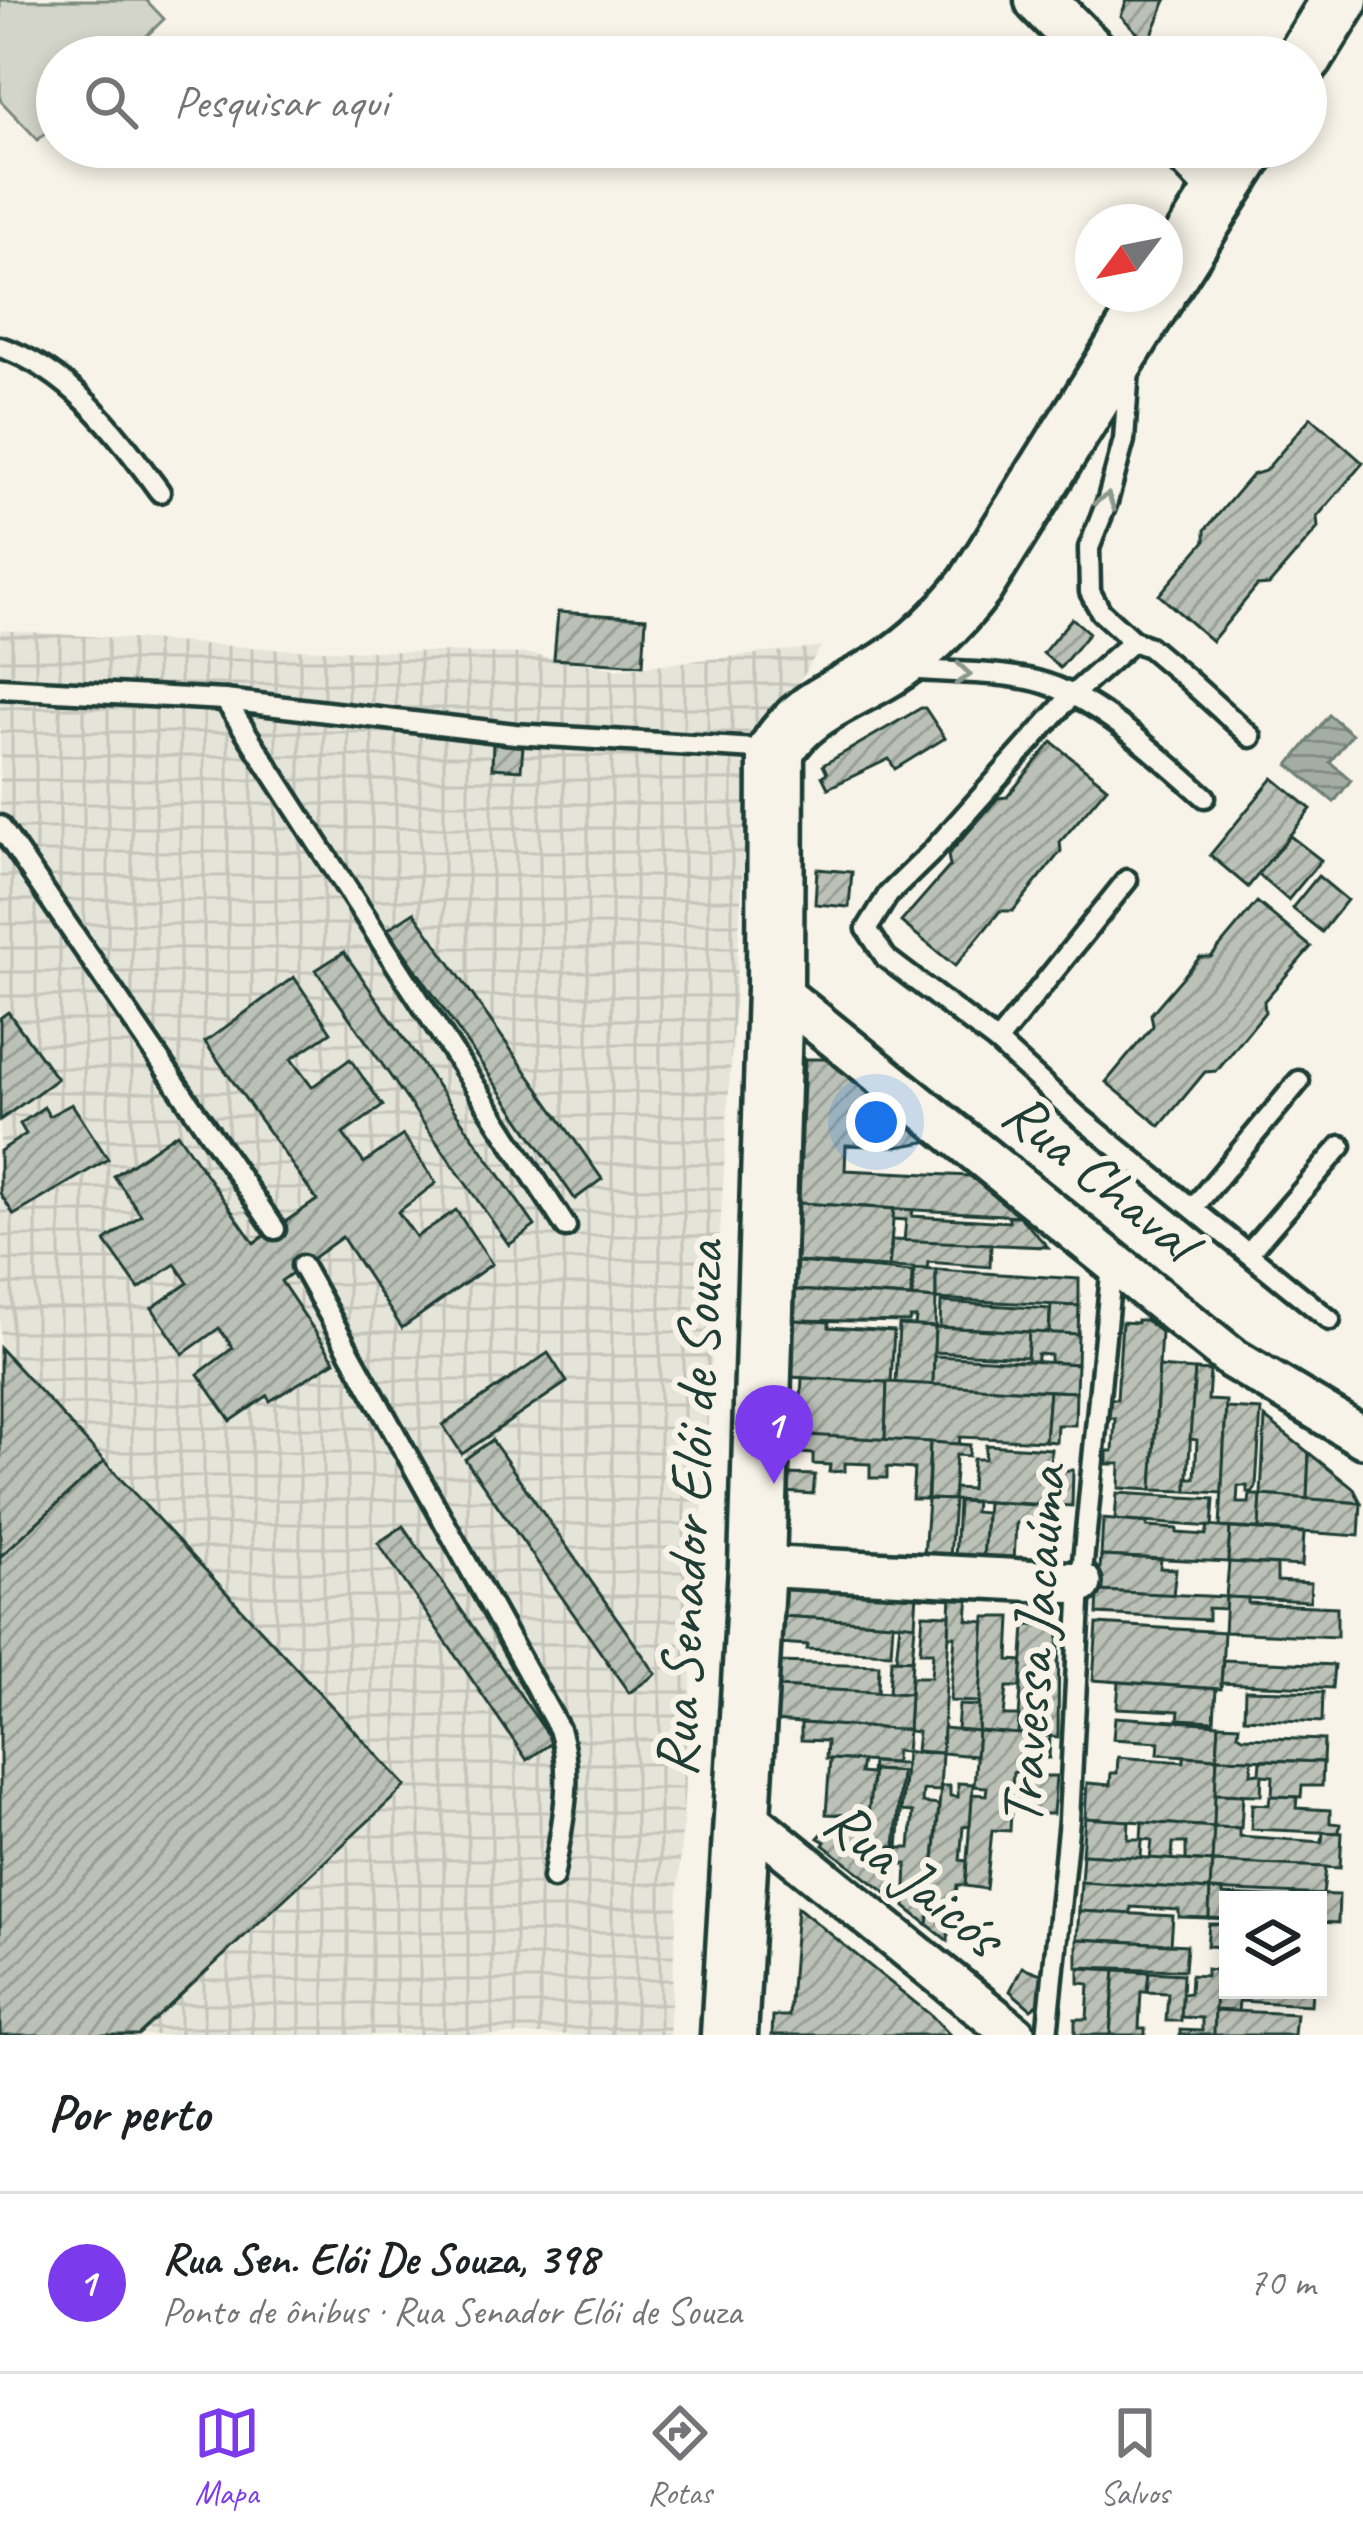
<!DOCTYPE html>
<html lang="pt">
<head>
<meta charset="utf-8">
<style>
  :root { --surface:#fff; --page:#f6f6f6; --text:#202124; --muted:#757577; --line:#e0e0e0; --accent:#7c3aed }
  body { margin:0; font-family:Caveat,sans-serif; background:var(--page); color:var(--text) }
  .controls { position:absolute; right:36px; bottom:36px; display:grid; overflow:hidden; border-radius:0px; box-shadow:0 6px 18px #0003 }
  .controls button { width:108px; height:108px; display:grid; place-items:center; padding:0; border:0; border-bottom:3px solid var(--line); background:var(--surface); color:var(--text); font:60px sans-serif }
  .compass { position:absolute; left:1075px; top:204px; width:108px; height:108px; border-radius:50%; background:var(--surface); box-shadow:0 6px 18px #0003; rotate:238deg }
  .you { position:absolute; left:876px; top:1122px; width:42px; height:42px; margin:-30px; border:9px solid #fff; border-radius:50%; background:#1a73e8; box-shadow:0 0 0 18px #1a73e833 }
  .badge { display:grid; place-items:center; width:78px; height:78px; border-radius:50%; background:var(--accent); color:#fff; font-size:39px; font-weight:700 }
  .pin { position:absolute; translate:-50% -99px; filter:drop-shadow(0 3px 6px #0008) }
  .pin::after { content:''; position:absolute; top:63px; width:42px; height:36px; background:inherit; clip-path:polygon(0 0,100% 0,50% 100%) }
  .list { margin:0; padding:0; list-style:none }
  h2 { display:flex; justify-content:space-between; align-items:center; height:156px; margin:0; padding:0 48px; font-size:51px }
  h2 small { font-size:39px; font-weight:400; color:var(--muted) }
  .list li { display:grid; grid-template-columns:78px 1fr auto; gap:36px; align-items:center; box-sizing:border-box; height:180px; padding:0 48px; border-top:3px solid var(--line) }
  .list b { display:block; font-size:45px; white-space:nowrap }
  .list p { margin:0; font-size:39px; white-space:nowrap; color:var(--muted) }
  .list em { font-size:39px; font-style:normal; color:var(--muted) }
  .icon { flex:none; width:66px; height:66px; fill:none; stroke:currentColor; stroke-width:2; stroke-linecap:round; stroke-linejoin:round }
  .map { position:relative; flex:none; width:1363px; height:2035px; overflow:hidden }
  .search { position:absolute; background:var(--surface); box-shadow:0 6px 18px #0003; left:36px; right:36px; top:36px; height:132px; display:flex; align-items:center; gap:30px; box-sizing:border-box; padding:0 42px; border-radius:66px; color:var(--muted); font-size:45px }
  .sheet { height:336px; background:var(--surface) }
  nav { display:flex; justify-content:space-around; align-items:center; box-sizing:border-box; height:168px; border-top:3px solid var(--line); background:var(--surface); font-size:33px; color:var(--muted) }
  nav a { display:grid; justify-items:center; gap:6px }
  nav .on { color:var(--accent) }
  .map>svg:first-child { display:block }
  .industrial { fill:url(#industrial-grid) }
  .green { fill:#d3d5ca; stroke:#79897f; stroke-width:3 }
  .water { fill:url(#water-rules); stroke:#6f8077; stroke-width:3 }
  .building { fill:url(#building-hatch); stroke:#1f3d34; stroke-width:3 }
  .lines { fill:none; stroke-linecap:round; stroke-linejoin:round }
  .service-casing { stroke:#1f3d34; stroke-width:27 }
  .minor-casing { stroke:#1f3d34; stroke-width:48 }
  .tertiary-casing { stroke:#1f3d34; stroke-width:57 }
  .secondary-casing { stroke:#1f3d34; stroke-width:63 }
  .service { stroke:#f7f3e8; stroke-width:18 }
  .minor { stroke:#f7f3e8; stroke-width:39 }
  .tertiary { stroke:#f7f3e8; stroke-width:48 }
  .secondary { stroke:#f7f3e8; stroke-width:54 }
  .oneway { stroke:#8b988e }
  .labels { text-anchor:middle; stroke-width:12; stroke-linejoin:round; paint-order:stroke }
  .street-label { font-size:60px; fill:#1f3d34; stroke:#f7f3e8 }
</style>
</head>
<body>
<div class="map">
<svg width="1363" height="2035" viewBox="0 0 1363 2035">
  <defs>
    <pattern id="industrial-grid" width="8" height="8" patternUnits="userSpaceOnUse" patternTransform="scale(3)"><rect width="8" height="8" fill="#e5e4d9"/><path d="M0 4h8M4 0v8" fill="none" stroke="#c4c4bb"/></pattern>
    <pattern id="water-rules" width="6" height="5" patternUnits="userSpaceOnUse" patternTransform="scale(3)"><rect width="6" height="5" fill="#a4ada3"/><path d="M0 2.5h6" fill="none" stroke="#858e86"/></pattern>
    <pattern id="building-hatch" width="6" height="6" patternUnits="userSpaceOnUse" patternTransform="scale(3)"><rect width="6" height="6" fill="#bbc1b6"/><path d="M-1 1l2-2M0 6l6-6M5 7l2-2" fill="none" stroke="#979e95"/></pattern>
  </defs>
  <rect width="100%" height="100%" fill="#f7f3e8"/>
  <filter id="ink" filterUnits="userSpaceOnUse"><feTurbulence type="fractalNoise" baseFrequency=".00833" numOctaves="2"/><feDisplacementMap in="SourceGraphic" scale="24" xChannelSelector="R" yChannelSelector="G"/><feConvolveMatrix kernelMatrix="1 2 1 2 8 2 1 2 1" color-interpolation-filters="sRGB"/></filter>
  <g filter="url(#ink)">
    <polygon class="industrial" points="0,630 277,649 530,654 616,669 821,647 750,759 669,2035 0,2035"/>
    <polygon class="green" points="0,0 146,0 164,19 125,57 57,57 57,122 38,140 0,100"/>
    <polygon class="water" points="1329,715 1352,734 1330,762 1351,780 1334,802 1289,765"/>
    <g class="building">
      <polygon points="1127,0 1166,0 1148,44 1121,16"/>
      <polygon points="1311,417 1363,463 1317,517 1318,528 1269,585 1257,586 1212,641 1159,595 1205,541 1205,530 1252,475 1265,471"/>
      <polygon points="558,612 646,618 643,665 554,659"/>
      <polygon points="1072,618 1089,633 1060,668 1043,653"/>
      <polygon points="921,708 925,708 945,738 895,769 889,759 828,788 822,776 827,773 823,765"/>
      <polygon points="1052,742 1107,787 1060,842 1061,851 1013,911 1000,911 955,966 901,922 950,866 948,855 998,798 1007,797"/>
      <polygon points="493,744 523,746 521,770 492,768"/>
      <polygon points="1273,778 1311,809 1248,887 1210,855"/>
      <polygon points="1290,836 1321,860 1288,900 1258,874"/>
      <polygon points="817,869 852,872 849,907 815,904"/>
      <polygon points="1318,876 1347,900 1322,932 1292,908"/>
      <polygon points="1257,902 1311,947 1264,1001 1265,1012 1217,1071 1205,1072 1160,1126 1106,1082 1153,1026 1151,1014 1200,957 1211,957"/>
      <polygon points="414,912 602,1179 575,1199 388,929"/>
      <polygon points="344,952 535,1226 509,1245 316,970"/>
      <polygon points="294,977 331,1032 291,1059 312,1087 350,1059 383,1106 343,1134 364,1163 403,1135 436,1183 398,1212 416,1237 456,1210 492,1264 402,1328 342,1237 281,1281 335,1361 270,1401 267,1396 231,1421 198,1374 233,1348 219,1328 183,1354 152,1308 188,1283 175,1264 139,1289 105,1241 141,1215 114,1176 177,1133 254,1243 317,1200 205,1042"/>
      <polygon points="8,1012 57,1079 0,1120 0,1018"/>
      <polygon points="805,1059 830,1059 930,1141 897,1147 846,1145 845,1170 970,1176 1019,1216 799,1203"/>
      <polygon points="72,1104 108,1159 14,1215 0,1193 0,1151 26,1134 20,1124 44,1107 49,1116"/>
      <polygon points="799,1203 894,1209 889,1267 797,1262"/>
      <polygon points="894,1209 913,1210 912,1216 1009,1222 1009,1216 1019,1216 1048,1247 904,1241 906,1220 893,1219"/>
      <polygon points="892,1240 991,1244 990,1267 928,1262 927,1269 889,1267"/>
      <polygon points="797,1262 912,1272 911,1297 795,1290"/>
      <polygon points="914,1269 936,1270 936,1299 913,1297"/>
      <polygon points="936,1270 1079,1279 1079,1306 936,1299"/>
      <polygon points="795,1290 936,1299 935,1327 915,1326 916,1318 910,1318 909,1322 794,1320"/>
      <polygon points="941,1302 1050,1309 1049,1333 940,1327"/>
      <polygon points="1051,1305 1079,1306 1078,1334 1049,1333"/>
      <polygon points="794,1320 829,1322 829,1327 894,1331 891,1383 791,1377"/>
      <polygon points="1137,1320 1146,1320 1161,1332 1152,1490 1119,1488 1120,1464 1107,1464 1107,1451 1113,1451 1115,1418 1109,1418 1110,1399 1117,1399 1122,1322 1137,1323"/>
      <polygon points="899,1325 935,1327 933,1385 896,1383"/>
      <polygon points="935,1327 1029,1332 1028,1357 934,1352"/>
      <polygon points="1029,1332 1078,1334 1077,1364 1050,1362 1050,1355 1037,1354 1037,1361 1027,1361"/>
      <polygon points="0,1348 104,1461 0,1557"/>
      <polygon points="548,1353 567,1382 462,1454 443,1425"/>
      <polygon points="934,1356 1077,1364 1076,1392 933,1385"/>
      <polygon points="1159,1367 1195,1370 1187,1491 1152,1490"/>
      <polygon points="1195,1370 1210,1371 1208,1400 1226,1401 1222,1493 1187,1491 1187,1478 1195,1478 1197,1440 1190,1439"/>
      <polygon points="802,1378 887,1382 885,1440 799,1435"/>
      <polygon points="887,1382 1049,1391 1045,1441 960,1437 959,1444 885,1440"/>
      <polygon points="1049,1391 1076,1392 1075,1425 1057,1425 1056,1442 1045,1441"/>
      <polygon points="1226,1408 1261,1410 1256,1486 1253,1492 1247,1492 1247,1486 1238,1486 1237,1503 1249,1503 1250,1495 1261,1495 1259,1529 1220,1527"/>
      <polygon points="1265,1418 1309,1453 1307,1499 1261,1495"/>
      <polygon points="788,1434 930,1442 927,1499 912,1499 914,1469 887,1467 887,1478 870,1478 870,1464 845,1463 845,1471 829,1472 830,1465 813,1464 813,1454 786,1452"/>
      <polygon points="492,1440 656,1674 629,1693 465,1459"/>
      <polygon points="930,1442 970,1445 969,1456 956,1455 953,1500 928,1499"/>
      <polygon points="986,1445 1051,1449 1050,1470 1073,1470 1072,1506 953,1500 954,1488 971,1489 973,1459 985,1459"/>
      <polygon points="1309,1453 1354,1489 1361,1503 1307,1499"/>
      <polygon points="104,1461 406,1786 138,2035 0,2035 0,1557"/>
      <polygon points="785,1474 815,1475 813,1494 784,1492"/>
      <polygon points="1117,1493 1214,1499 1212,1527 1115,1520"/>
      <polygon points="1261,1495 1361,1503 1359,1536 1259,1529"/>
      <polygon points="928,1499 954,1500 950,1558 924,1557"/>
      <polygon points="958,1501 975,1502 974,1512 986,1513 983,1561 955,1559"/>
      <polygon points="987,1502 1052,1506 1050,1524 1016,1523 1014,1562 983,1561"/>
      <polygon points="1103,1519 1147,1523 1147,1527 1177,1529 1177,1533 1206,1535 1208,1526 1230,1528 1228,1562 1101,1556"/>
      <polygon points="403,1526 553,1742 527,1760 378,1543"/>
      <polygon points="1230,1528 1304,1533 1302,1566 1228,1562"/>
      <polygon points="1101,1556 1161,1559 1160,1568 1176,1569 1173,1595 1098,1591"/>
      <polygon points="1229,1562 1277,1565 1277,1581 1311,1583 1310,1601 1226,1597"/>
      <polygon points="783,1584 917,1592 915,1625 780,1616"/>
      <polygon points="1098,1591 1226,1597 1225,1609 1208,1608 1208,1620 1097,1614"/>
      <polygon points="951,1594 969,1595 967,1620 985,1622 980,1702 950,1701 955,1636 949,1636"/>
      <polygon points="1226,1597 1248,1598 1248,1603 1337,1607 1337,1637 1224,1632"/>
      <polygon points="923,1614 950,1615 942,1753 916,1751 918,1732 908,1731 911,1677 931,1677 933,1652 920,1652"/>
      <polygon points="780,1616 893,1623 891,1653 807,1649 808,1645 778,1643"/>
      <polygon points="985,1617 1011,1617 1009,1660 1023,1661 1021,1687 1007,1687 1004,1716 1020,1716 1018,1734 978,1731"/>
      <polygon points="900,1623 915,1625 912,1660 896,1659"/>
      <polygon points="1097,1624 1224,1632 1221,1689 1093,1680"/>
      <polygon points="1025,1625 1059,1626 1058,1737 1018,1734"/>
      <polygon points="891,1659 912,1660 910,1694 889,1693"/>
      <polygon points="1223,1660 1334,1665 1332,1688 1221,1683"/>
      <polygon points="777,1662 879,1665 878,1693 775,1687"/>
      <polygon points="1119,1682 1216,1689 1214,1721 1178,1719 1179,1711 1117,1708"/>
      <polygon points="775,1687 910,1694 908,1730 772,1721"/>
      <polygon points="1245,1690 1323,1692 1322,1722 1244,1718"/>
      <polygon points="959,1705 979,1706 978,1731 957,1729"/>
      <polygon points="1115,1717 1219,1724 1217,1758 1158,1754 1159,1742 1113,1739"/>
      <polygon points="801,1723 908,1730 906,1752 895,1751 895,1763 826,1759 827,1741 801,1740"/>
      <polygon points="1219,1724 1239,1725 1238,1734 1243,1737 1324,1740 1323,1762 1217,1758"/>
      <polygon points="943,1728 978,1731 976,1756 942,1753"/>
      <polygon points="978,1731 1050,1736 1049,1758 1039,1758 1037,1773 1013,1772 1010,1831 992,1830 986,1889 965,1886 972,1794 986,1795 987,1787 974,1786"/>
      <polygon points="906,1752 942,1753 940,1791 923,1790 922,1803 939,1805 928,1925 905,1907 907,1864 897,1864 898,1848 910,1848 913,1812 901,1811"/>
      <polygon points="1184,1756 1217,1758 1214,1827 1085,1818 1087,1783 1110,1785 1111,1773 1117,1773 1118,1757 1184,1762"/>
      <polygon points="1217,1758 1252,1759 1251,1774 1260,1773 1261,1760 1323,1762 1322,1786 1302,1786 1301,1797 1272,1796 1273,1776 1262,1775 1261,1795 1215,1794"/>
      <polygon points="830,1759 862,1761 860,1773 871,1774 872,1762 905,1764 898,1848 895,1847 901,1772 873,1770 868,1816 826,1814"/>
      <polygon points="873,1770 901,1772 895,1847 865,1845"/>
      <polygon points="1027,1776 1056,1776 1053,1814 1025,1814 1026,1802 1017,1802 1018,1790 1026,1790"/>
      <polygon points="958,1783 973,1784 970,1826 963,1827 960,1860 967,1861 965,1885 957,1885 955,1907 950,1906 948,1941 928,1925 941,1786 950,1786 950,1796 958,1797"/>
      <polygon points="1215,1794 1243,1795 1241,1828 1214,1827"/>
      <polygon points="1270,1796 1297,1797 1296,1808 1330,1810 1330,1823 1340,1824 1339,1833 1251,1829 1252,1804 1269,1805"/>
      <polygon points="1085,1818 1129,1821 1128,1839 1141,1839 1142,1822 1214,1827 1212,1862 1186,1860 1186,1843 1173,1843 1172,1860 1150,1859 1152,1840 1142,1839 1141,1858 1082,1854"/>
      <polygon points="834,1821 843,1827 867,1832 865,1845 898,1848 894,1899 823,1845 825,1842 818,1838"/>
      <polygon points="1214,1827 1239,1828 1239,1836 1322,1842 1323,1832 1342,1833 1340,1868 1212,1862"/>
      <polygon points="1083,1854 1212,1862 1210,1890 1081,1882"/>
      <polygon points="1212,1862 1326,1867 1323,1895 1210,1890"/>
      <polygon points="1081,1882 1210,1890 1209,1918 1179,1917 1179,1910 1131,1907 1131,1914 1079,1911"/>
      <polygon points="1210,1890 1223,1891 1223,1895 1292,1898 1292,1894 1339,1895 1338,1923 1318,1922 1318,1900 1228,1900 1228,1919 1209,1918"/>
      <polygon points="797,1907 932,2016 950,2035 772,2035 773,2016 789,2016"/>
      <polygon points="1079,1911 1173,1916 1171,1944 1077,1939"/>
      <polygon points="1209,1924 1228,1924 1228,1947 1207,1946"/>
      <polygon points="1077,1939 1187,1945 1185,1970 1077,1967"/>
      <polygon points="1022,1967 1044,1975 1043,2000 1031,2009 1010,1991"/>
      <polygon points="1079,1968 1115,1970 1110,2035 1075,2035 1075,2019 1087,2019 1089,1984 1079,1983"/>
      <polygon points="1206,1969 1217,1970 1214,2035 1180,2035 1180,2030 1202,2031 1202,2018 1181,2017 1182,1994 1190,1993 1191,1975 1206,1976"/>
      <polygon points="1115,1970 1149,1972 1147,1992 1141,1992 1139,2028 1145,2028 1145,2035 1110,2035"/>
      <polygon points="1217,1970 1228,1971 1228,1990 1312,1990 1311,2005 1239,2001 1238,2012 1215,2010"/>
      <polygon points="1149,1972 1183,1974 1181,2021 1166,2021 1168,1993 1147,1992"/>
      <polygon points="1215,2010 1296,2014 1294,2035 1214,2035"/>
    </g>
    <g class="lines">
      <defs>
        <g id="service">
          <path d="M0,347C72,371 117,434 160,492"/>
          <polyline points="1129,368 1124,440 1107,502 1089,548 1090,592 1101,612 1133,641 1149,647 1187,679 1251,737"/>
          <polyline points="1133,641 1071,696 930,854 888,895 867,929 886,958 997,1042 1077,1115 1330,1320"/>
          <path d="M906,669C948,673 996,671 1037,681C1095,696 1161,758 1205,797"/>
          <polyline points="0,688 225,700 515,734 772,750"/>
          <polyline points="225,700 566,1227"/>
          <polyline points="0,826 275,1229"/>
          <polyline points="997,1042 1127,880"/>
          <polyline points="1194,1207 1299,1081"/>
          <polyline points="1250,1251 1341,1146"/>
          <path d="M302,1266L559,1729C575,1779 561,1828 553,1878"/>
          <polyline points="1047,2035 1069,1820 1081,1583 1112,1264"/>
        </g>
        <g id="minor">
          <polyline points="775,989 1233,1359 1363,1437"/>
          <polyline points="757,1566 1081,1583"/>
          <polyline points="740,1812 1015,2035"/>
        </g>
        <g id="tertiary">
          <polyline points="1040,0 1096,57"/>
          <polyline points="1184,147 1224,189"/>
        </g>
        <g id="secondary">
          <polyline points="1305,57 1340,0"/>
          <polyline points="1165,281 1250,147"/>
          <path d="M729,2035L757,1566L775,989L776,751C801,707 847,694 887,669C922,647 950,618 975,586L1157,294"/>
        </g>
      </defs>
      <use href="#service" class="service-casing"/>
      <use href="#minor" class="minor-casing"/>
      <use href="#tertiary" class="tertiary-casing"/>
      <use href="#secondary" class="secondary-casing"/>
      <use href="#service" class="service"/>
      <use href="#minor" class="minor"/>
      <use href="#tertiary" class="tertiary"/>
      <use href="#secondary" class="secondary"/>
    </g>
    <defs><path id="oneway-chevron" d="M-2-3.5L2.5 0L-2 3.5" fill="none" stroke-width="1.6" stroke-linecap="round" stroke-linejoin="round" transform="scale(3)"/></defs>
    <g class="oneway">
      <use href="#oneway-chevron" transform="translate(1106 501) rotate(-72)"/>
      <use href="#oneway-chevron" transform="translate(963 674) rotate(5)"/>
    </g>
  </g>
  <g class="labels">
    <g class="street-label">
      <text transform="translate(1101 1175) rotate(39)" y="21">Rua Chaval</text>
      <text transform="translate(688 1509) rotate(-87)" y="21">Rua Senador Elói de Souza</text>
      <text transform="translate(1032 1646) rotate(-86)" y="21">Travessa Jacaúma</text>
      <text transform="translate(915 1877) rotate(39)" y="21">Rua Jaicós</text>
    </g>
  </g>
</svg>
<div class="controls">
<button><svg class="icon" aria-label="layers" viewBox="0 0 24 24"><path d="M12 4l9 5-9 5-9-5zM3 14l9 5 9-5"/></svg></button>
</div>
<svg class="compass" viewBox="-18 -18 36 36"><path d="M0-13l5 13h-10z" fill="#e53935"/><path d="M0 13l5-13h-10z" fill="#757577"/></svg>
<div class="you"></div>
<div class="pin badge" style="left:774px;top:1484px">1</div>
<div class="search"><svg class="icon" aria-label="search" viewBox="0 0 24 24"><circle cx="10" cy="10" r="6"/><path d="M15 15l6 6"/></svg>Pesquisar aqui</div>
</div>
<section class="sheet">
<h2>Por perto<small></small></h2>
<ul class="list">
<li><span class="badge">1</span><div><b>Rua Sen. Elói De Souza, 398</b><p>Ponto de ônibus · Rua Senador Elói de Souza</p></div><em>70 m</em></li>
</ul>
</section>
<nav>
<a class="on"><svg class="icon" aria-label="map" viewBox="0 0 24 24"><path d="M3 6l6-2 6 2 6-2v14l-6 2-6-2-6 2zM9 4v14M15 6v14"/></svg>Mapa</a>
<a><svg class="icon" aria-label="directions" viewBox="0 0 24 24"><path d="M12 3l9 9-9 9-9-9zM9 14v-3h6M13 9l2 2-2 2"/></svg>Rotas</a>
<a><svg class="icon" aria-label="saved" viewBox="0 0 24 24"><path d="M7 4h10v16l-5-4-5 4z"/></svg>Salvos</a>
</nav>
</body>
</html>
